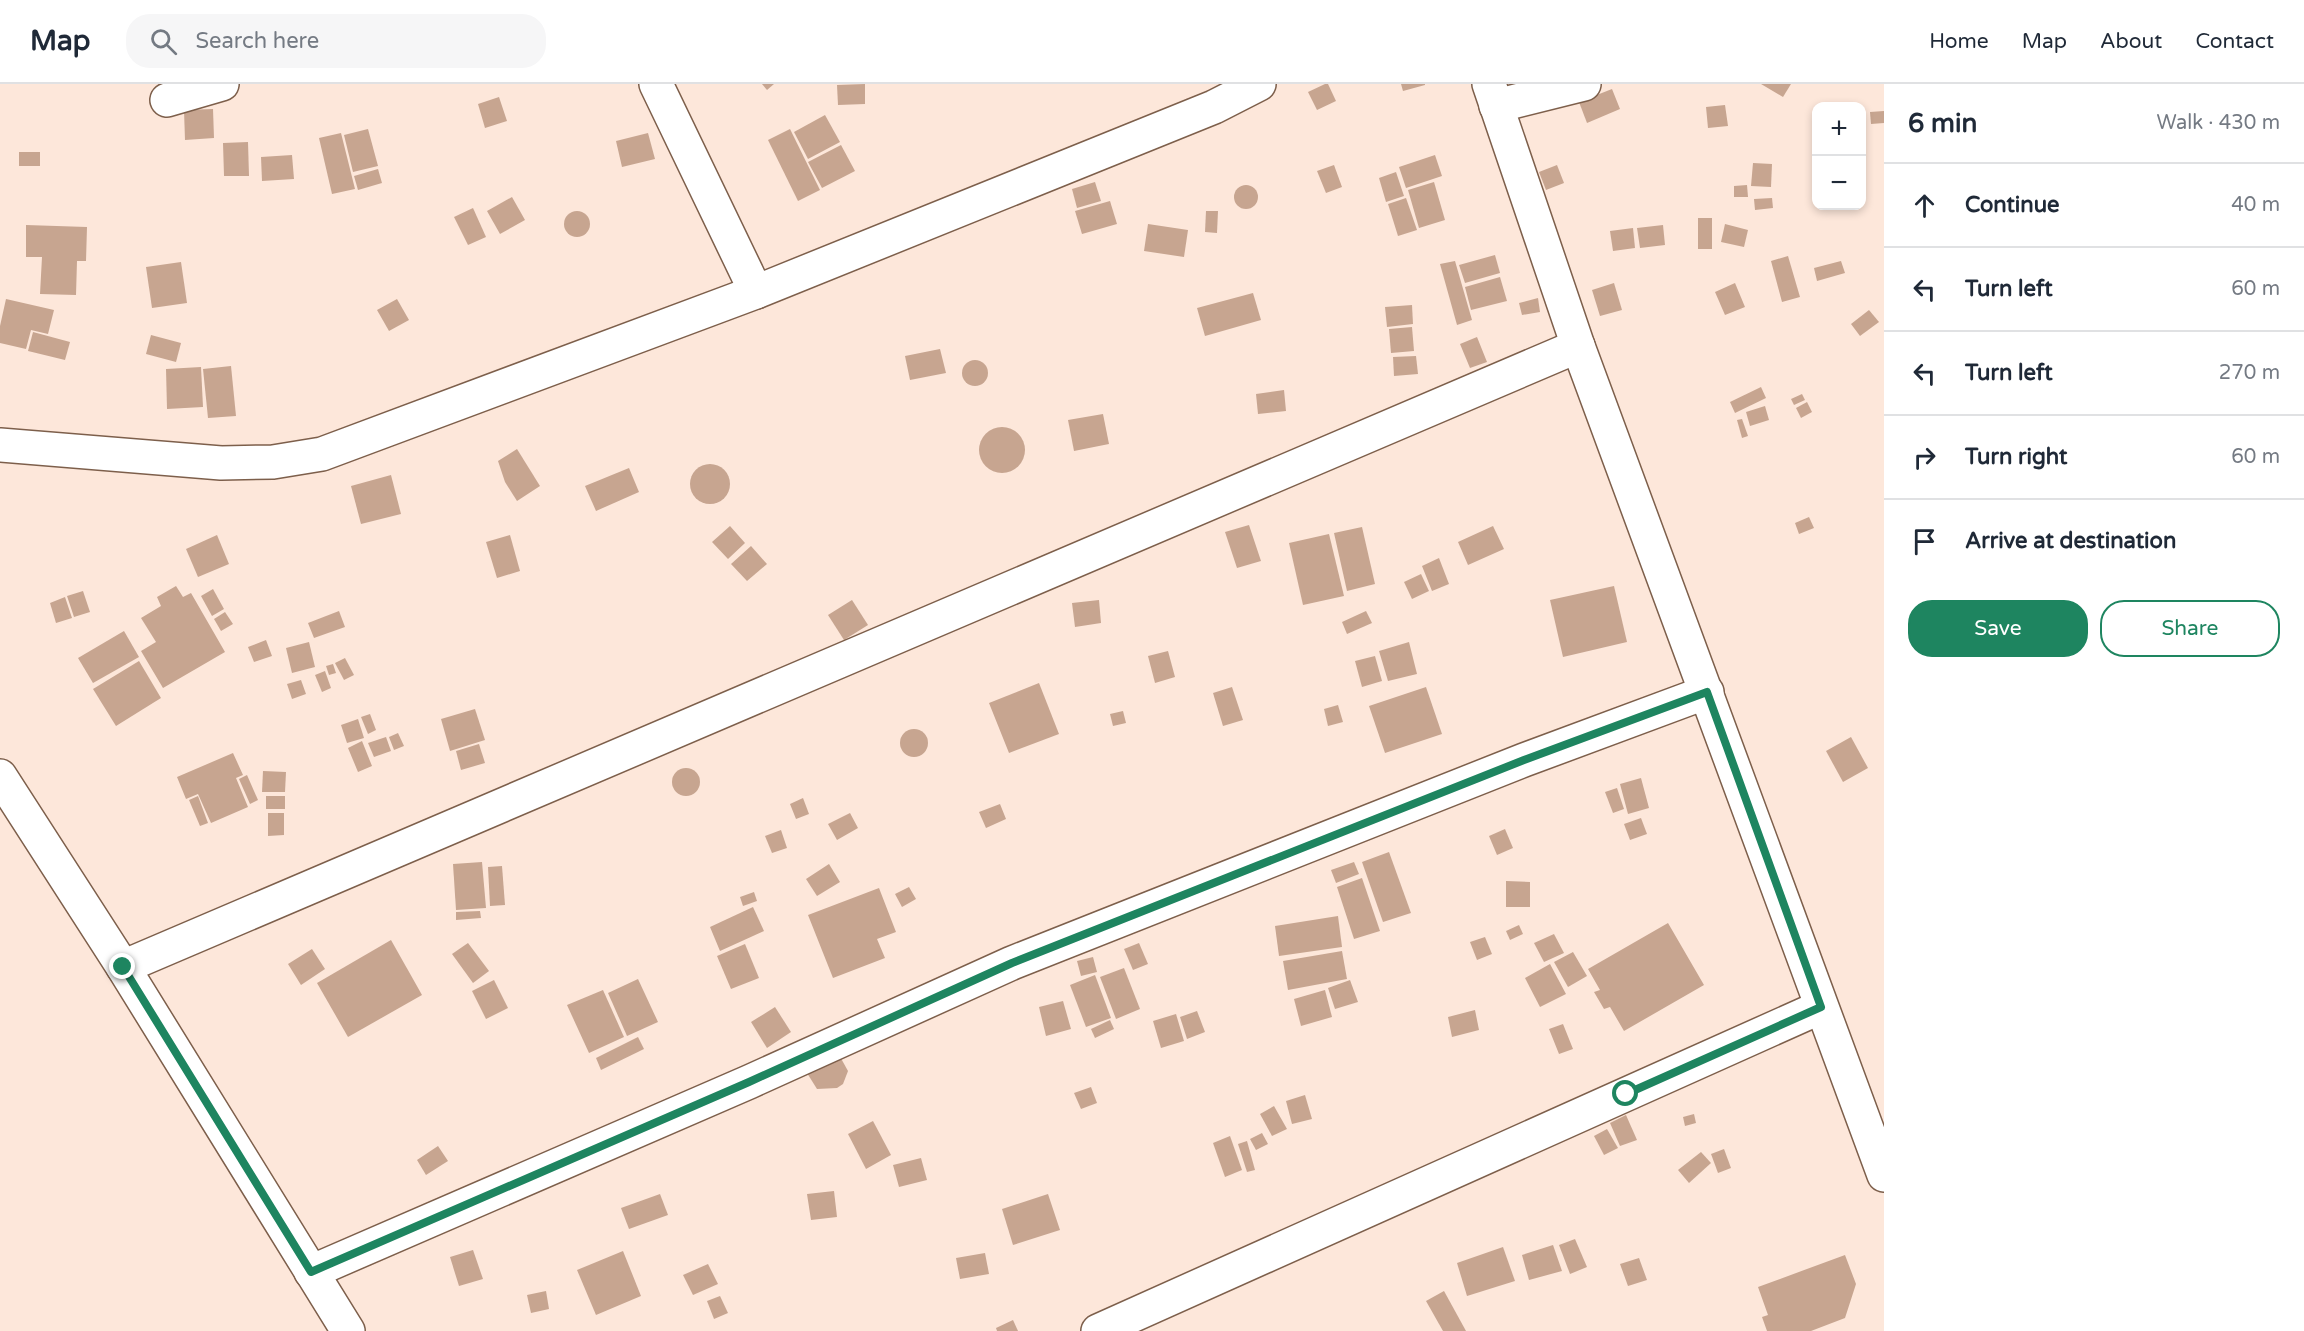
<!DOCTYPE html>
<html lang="en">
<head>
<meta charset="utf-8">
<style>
  :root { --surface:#fff; --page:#f6f6f7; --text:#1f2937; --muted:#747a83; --line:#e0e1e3; --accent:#1e8560 }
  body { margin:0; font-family:"Varela Round",sans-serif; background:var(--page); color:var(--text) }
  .controls { position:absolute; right:18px; top:18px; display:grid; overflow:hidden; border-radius:12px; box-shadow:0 3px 9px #0003 }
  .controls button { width:54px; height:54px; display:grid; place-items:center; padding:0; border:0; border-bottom:2px solid var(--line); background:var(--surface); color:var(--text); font:30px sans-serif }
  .stop { position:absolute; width:18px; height:18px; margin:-14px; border:4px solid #1e8560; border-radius:50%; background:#fff }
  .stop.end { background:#1e8560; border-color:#fff; box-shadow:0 2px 6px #0008 }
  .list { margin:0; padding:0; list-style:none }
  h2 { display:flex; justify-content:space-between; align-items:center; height:78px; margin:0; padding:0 24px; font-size:26px }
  h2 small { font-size:20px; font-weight:400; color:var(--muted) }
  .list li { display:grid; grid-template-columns:39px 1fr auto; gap:18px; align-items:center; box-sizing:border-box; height:84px; padding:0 24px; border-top:2px solid var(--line) }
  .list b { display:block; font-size:22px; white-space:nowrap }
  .list em { font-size:20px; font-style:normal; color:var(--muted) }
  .actions { display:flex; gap:12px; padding:18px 24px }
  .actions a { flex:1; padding:14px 0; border:2px solid var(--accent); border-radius:24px; text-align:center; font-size:21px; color:var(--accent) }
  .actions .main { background:var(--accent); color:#fff }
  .icon { flex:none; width:33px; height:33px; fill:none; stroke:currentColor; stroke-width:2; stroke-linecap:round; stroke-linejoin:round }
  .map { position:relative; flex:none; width:1884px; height:1247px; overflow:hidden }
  header { display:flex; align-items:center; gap:36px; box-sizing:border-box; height:84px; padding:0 30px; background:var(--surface); border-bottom:2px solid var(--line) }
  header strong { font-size:28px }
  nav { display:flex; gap:33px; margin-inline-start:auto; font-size:21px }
  .search { width:420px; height:54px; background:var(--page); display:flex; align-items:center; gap:15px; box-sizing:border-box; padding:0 21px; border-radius:24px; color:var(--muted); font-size:22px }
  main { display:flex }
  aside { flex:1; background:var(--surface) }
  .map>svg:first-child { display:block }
  .building { fill:#c7a590 }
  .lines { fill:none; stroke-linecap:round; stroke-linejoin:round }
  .street-casing { stroke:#7d5f4b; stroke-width:36 }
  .street { stroke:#fff; stroke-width:33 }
  .route { stroke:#1e8560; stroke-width:8 }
</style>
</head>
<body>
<header>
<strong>Map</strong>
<div class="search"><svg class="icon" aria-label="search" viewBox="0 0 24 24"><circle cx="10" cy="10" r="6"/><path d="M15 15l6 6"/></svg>Search here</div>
<nav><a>Home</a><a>Map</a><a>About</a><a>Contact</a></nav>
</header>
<main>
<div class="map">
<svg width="1884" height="1247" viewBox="0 0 1884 1247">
  <rect width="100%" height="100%" fill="#fde7da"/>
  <g class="building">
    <polygon points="762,0 774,0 767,6"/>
    <polygon points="865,0 865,20 838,21 837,1"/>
    <polygon points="1325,0 1328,0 1336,17 1317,26 1308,8"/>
    <polygon points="1401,0 1425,0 1425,1 1403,7"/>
    <polygon points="1761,0 1791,0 1783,13"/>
    <polygon points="1612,5 1620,25 1587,39 1579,18"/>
    <polygon points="499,13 507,37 485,44 478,20"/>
    <polygon points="1725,21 1728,42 1708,44 1706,23"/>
    <polygon points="213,25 214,54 185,56 184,26"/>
    <polygon points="1884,27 1884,39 1871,40 1870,28"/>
    <polygon points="825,31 840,58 808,75 794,48"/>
    <polygon points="368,45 378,82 353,88 344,51"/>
    <polygon points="790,45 820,106 798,117 768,56"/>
    <polygon points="341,49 355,105 332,110 319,54"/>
    <polygon points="648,49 655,75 622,83 616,57"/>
    <polygon points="248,58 249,92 224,92 223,59"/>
    <polygon points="841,61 855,87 822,104 808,78"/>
    <rect x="19" y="68" width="21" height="14"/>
    <polygon points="292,71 294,95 262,97 261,73"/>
    <polygon points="1435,71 1442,92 1406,104 1399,83"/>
    <polygon points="1753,79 1772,80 1771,103 1751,102"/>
    <polygon points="1334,81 1342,103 1326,109 1317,87"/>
    <polygon points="1557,81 1564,99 1546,106 1539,88"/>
    <polygon points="378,85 382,99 358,106 354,92"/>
    <polygon points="1396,88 1404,112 1386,118 1379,94"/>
    <polygon points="1095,98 1101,117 1077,124 1072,105"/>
    <polygon points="1434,98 1445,136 1419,144 1408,106"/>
    <polygon points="1747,101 1748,113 1734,113 1734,102"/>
    <circle cx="1246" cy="113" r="12"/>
    <polygon points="512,113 525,136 500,150 487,127"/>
    <polygon points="1406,114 1417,146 1398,152 1388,120"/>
    <polygon points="1772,114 1773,124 1755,126 1754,115"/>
    <polygon points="1110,117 1117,140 1082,150 1075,127"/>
    <polygon points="473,124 486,153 468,161 454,133"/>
    <circle cx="577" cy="140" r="13"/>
    <polygon points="1206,127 1218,127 1217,149 1205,148"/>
    <rect x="1698" y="134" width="14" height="31"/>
    <polygon points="1148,140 1188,146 1184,173 1144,167"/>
    <polygon points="1725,140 1748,146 1744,163 1721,158"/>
    <polygon points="26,141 87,143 86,177 77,177 76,211 40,210 42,173 26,173"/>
    <polygon points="1663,141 1665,161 1640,164 1637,144"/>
    <polygon points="1633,144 1635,164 1613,167 1610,147"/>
    <polygon points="1495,171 1500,189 1465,199 1459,181"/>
    <polygon points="1788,172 1800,213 1782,218 1771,177"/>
    <polygon points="1455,177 1472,236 1457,241 1440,180"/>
    <polygon points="1841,177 1845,189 1817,197 1814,184"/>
    <polygon points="181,178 187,219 152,224 146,183"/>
    <polygon points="1500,193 1507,217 1471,226 1465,203"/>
    <polygon points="1614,199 1622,226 1600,232 1592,206"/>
    <polygon points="1735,199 1745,223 1725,231 1715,208"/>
    <polygon points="1253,209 1261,236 1205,252 1197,224"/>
    <polygon points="1538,214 1540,228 1522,231 1519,219"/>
    <polygon points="6,215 54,226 48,250 31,246 26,265 0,259 0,242"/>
    <polygon points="397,215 409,236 389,247 377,226"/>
    <polygon points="1412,221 1413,240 1387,243 1385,223"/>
    <polygon points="1869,226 1879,238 1860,252 1851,240"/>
    <polygon points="1412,243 1414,267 1391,269 1389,245"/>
    <polygon points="33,248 70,258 65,276 28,267"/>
    <polygon points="151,251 181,259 176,278 146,270"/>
    <polygon points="1477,253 1487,278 1470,284 1460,260"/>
    <polygon points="940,265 946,289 910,296 905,272"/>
    <polygon points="1416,272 1418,290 1394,292 1393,273"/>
    <circle cx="975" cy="289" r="13"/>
    <polygon points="231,282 236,332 208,334 203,285"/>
    <polygon points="201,283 203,323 167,325 166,285"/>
    <polygon points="1761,303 1766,314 1735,329 1730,318"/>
    <polygon points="1284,306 1286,327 1258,330 1256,310"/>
    <polygon points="1802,310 1805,316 1794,321 1791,315"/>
    <polygon points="1807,318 1812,328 1801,334 1796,324"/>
    <polygon points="1765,322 1769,336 1750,342 1746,328"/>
    <polygon points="1103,330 1109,360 1074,367 1068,336"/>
    <polygon points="1742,335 1748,352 1742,354 1737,336"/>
    <circle cx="1002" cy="366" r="23"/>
    <polygon points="517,365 540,402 517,417 505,398 498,377"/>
    <circle cx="710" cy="400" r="20"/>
    <polygon points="629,384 639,408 596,427 585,402"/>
    <polygon points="391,391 401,430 361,440 351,402"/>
    <polygon points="1809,433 1814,444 1799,450 1795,439"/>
    <polygon points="1249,441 1261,477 1237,484 1225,448"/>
    <polygon points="730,442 745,459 728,475 712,458"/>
    <polygon points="1493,442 1504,465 1468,481 1458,458"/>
    <polygon points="1362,443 1375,500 1347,507 1334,449"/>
    <polygon points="1329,450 1344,512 1303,521 1289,459"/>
    <polygon points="217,451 229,480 198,493 186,465"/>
    <polygon points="510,451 520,487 497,494 486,458"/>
    <polygon points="751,462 767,480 747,497 731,480"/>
    <polygon points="1439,474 1449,500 1432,507 1422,482"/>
    <polygon points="1421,490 1429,507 1412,515 1404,498"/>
    <polygon points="176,502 183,513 191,509 225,568 163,604 141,567 156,558 141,534 161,522 157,513"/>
    <polygon points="1614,502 1627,558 1563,573 1550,516"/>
    <polygon points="213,505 224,525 212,532 201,512"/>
    <polygon points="83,507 90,528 74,533 67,512"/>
    <polygon points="65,513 72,534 56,539 50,519"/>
    <polygon points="852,516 868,541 844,556 828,531"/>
    <polygon points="1099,516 1101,539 1075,543 1072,519"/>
    <polygon points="339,527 345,543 314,554 308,539"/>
    <polygon points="1366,527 1372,539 1347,550 1342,538"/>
    <polygon points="225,528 233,540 221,547 214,535"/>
    <polygon points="124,547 139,573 93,599 78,574"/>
    <polygon points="266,556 272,572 254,578 248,563"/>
    <polygon points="309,558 315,583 292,589 286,564"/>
    <polygon points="1409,558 1417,590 1388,597 1379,567"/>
    <polygon points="1168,567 1175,593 1155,599 1148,572"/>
    <polygon points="1375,572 1382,597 1362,603 1355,577"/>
    <polygon points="345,574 354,591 344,596 335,579"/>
    <polygon points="139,577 161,614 116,642 93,605"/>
    <polygon points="333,580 336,589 329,591 326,582"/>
    <polygon points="325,587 331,604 322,608 315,591"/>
    <polygon points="301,596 306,610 292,615 287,600"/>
    <polygon points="1039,599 1059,650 1009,669 989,619"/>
    <polygon points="1232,603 1243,636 1223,642 1213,609"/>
    <polygon points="1426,603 1442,650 1385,669 1369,622"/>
    <polygon points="1338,621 1343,638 1328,642 1324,625"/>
    <polygon points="475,625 485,656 450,667 441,635"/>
    <polygon points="1123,627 1126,639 1113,642 1110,630"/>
    <polygon points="370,630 376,646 368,650 361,633"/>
    <polygon points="358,635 364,654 347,659 341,641"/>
    <circle cx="914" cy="659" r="14"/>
    <polygon points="398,649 404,662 394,666 389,653"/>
    <polygon points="386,653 391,667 374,673 368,659"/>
    <polygon points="1851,653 1868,684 1843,698 1826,667"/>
    <polygon points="362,657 372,682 358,688 348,664"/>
    <polygon points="479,660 485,679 461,686 456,667"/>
    <polygon points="233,669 243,691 236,694 248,723 211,739 198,710 186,715 177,693"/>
    <circle cx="686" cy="698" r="14"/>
    <polygon points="263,687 286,688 285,708 262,708"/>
    <polygon points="247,691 258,716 250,720 239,695"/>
    <polygon points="1641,694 1649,724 1628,730 1620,700"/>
    <polygon points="1617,704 1624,725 1613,729 1605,708"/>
    <polygon points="198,712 208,739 200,742 189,716"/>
    <rect x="266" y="712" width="19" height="13"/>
    <polygon points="803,714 809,730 796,735 790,720"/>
    <polygon points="1000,720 1006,735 986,744 979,728"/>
    <polygon points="268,729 284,729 284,751 268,752"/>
    <polygon points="850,729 858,744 837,756 828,740"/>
    <polygon points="1641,734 1647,750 1630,756 1624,740"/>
    <polygon points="1505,745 1513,764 1497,771 1489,752"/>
    <polygon points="781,746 787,764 772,769 765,752"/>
    <polygon points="1389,768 1411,829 1383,838 1362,778"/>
    <polygon points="482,778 486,824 456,826 453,780"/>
    <polygon points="1354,778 1359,790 1336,799 1331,786"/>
    <polygon points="829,780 840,798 817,812 806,795"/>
    <polygon points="502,782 505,821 490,822 488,783"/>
    <polygon points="1362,794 1380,847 1354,855 1337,803"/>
    <polygon points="1506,797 1530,798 1530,823 1506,823"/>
    <polygon points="909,803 916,815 902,823 895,810"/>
    <polygon points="879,804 896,848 877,855 885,874 833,894 808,831"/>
    <polygon points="754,808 757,817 743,822 740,813"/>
    <polygon points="753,823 764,847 720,867 710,843"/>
    <polygon points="480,827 481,834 456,836 456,828"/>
    <polygon points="1338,832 1342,863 1279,872 1275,842"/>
    <polygon points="1668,839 1704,901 1624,947 1610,923 1604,925 1594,908 1600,906 1588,885"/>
    <polygon points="1519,841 1523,850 1510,856 1506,847"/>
    <polygon points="1554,850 1564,869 1544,878 1534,859"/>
    <polygon points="1485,853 1492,870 1477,876 1470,858"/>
    <polygon points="391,856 422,911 348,953 317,899"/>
    <polygon points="468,859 489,887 473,899 452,870"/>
    <polygon points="1139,859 1148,880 1133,886 1124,865"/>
    <polygon points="745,860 759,894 731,905 717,872"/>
    <polygon points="312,865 325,885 301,901 288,880"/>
    <polygon points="1342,867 1347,895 1288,906 1283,877"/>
    <polygon points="1573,868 1587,892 1568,903 1554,878"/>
    <polygon points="1093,873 1097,888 1081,892 1077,877"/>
    <polygon points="1550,880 1566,910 1540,923 1525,894"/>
    <polygon points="1124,884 1140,925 1116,935 1100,893"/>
    <polygon points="1095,891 1111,934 1086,943 1070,901"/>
    <polygon points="638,895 658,938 627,952 608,909"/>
    <polygon points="494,896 508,924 486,935 472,907"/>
    <polygon points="1350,896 1358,918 1335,925 1328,904"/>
    <polygon points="603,906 624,953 589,969 567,921"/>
    <polygon points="1325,906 1332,933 1301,942 1294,915"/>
    <polygon points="1063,917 1071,945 1046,952 1039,923"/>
    <polygon points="775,923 791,948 767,964 751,938"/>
    <polygon points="1475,926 1479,946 1452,953 1448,933"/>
    <polygon points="1197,927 1205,948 1187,955 1180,933"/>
    <polygon points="1176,930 1184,957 1161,964 1153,937"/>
    <polygon points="1110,936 1114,945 1095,954 1091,945"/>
    <polygon points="1563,940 1573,965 1559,970 1549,945"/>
    <polygon points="638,953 644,965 601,986 596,974"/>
    <polygon points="838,969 848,987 843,1000 837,1004 817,1005 807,989"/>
    <polygon points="1091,1003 1097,1019 1081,1025 1074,1009"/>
    <polygon points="1305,1011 1312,1035 1292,1040 1286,1017"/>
    <polygon points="1274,1022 1287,1045 1272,1052 1260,1030"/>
    <polygon points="1694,1030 1696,1039 1685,1042 1683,1033"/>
    <polygon points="1626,1031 1637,1056 1620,1062 1610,1039"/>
    <polygon points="873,1037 891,1071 866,1085 848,1050"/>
    <polygon points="1607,1045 1618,1064 1604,1071 1594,1052"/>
    <polygon points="1262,1049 1268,1060 1256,1066 1250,1055"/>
    <polygon points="1230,1052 1242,1086 1225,1093 1213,1059"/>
    <polygon points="1247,1057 1255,1086 1247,1088 1238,1060"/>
    <polygon points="438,1062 448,1077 426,1091 417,1076"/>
    <polygon points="1724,1065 1731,1084 1718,1089 1711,1070"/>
    <polygon points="1701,1068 1711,1079 1689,1099 1678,1086"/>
    <polygon points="921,1074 927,1096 899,1103 893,1081"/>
    <polygon points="834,1107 837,1133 811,1136 807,1110"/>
    <polygon points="660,1110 668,1131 629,1145 621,1124"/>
    <polygon points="1048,1110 1060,1146 1013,1161 1002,1125"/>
    <polygon points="1575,1155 1587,1183 1570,1190 1559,1161"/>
    <polygon points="1553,1161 1562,1187 1529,1196 1522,1171"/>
    <polygon points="1503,1163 1515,1197 1467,1212 1457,1179"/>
    <polygon points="473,1166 483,1195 459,1202 450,1173"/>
    <polygon points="623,1167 641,1212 596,1231 577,1186"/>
    <polygon points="985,1169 989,1190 960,1195 956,1174"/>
    <polygon points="1845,1171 1856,1200 1845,1234 1811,1247 1767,1247 1762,1233 1768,1231 1758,1203"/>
    <polygon points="1639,1174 1647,1196 1628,1202 1620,1180"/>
    <polygon points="708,1180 718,1200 693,1211 683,1191"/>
    <polygon points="546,1207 549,1225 531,1229 527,1211"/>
    <polygon points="1444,1207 1466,1247 1443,1247 1426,1217"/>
    <polygon points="720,1212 728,1229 714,1235 707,1217"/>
    <polygon points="1013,1236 1018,1247 997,1247 996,1244"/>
  </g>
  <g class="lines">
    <defs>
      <g id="street">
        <polyline points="656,0 756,208"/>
        <polyline points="1489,0 1578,262 1884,1091"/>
        <polyline points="167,16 222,0"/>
        <polyline points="1496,22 1584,0"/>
        <polyline points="0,361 221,379 273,378 322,370 756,208 1214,23 1259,0"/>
        <polyline points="0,692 123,883 348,1247"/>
        <polyline points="123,883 1578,262"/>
        <polyline points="311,1188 749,998 1012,879 1524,676 1707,608"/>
        <polyline points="1098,1247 1821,923"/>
      </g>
    </defs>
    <use href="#street" class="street-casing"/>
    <use href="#street" class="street"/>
  </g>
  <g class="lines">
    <polyline class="route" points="123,883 311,1188 749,998 1012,879 1524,676 1707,608 1821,923 1626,1010"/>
  </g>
</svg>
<div class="controls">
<button>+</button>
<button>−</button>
</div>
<div class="stop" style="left:1626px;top:1010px"></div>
<div class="stop end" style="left:123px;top:883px"></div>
</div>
<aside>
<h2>6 min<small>Walk · 430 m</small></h2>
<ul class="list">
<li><svg class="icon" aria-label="ahead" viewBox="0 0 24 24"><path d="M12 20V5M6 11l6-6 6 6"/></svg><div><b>Continue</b></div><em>40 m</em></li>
<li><svg class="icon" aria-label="left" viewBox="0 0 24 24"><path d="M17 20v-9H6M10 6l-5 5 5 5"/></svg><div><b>Turn left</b></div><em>60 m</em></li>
<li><svg class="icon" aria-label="left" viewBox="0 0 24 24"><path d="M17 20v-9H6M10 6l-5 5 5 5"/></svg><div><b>Turn left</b></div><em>270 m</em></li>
<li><svg class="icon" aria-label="right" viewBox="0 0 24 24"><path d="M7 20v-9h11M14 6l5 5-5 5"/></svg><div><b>Turn right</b></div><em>60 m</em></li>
<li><svg class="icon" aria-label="arrive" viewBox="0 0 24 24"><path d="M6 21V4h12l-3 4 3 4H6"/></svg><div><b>Arrive at destination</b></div></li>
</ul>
<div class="actions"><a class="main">Save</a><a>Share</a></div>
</aside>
</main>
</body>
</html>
